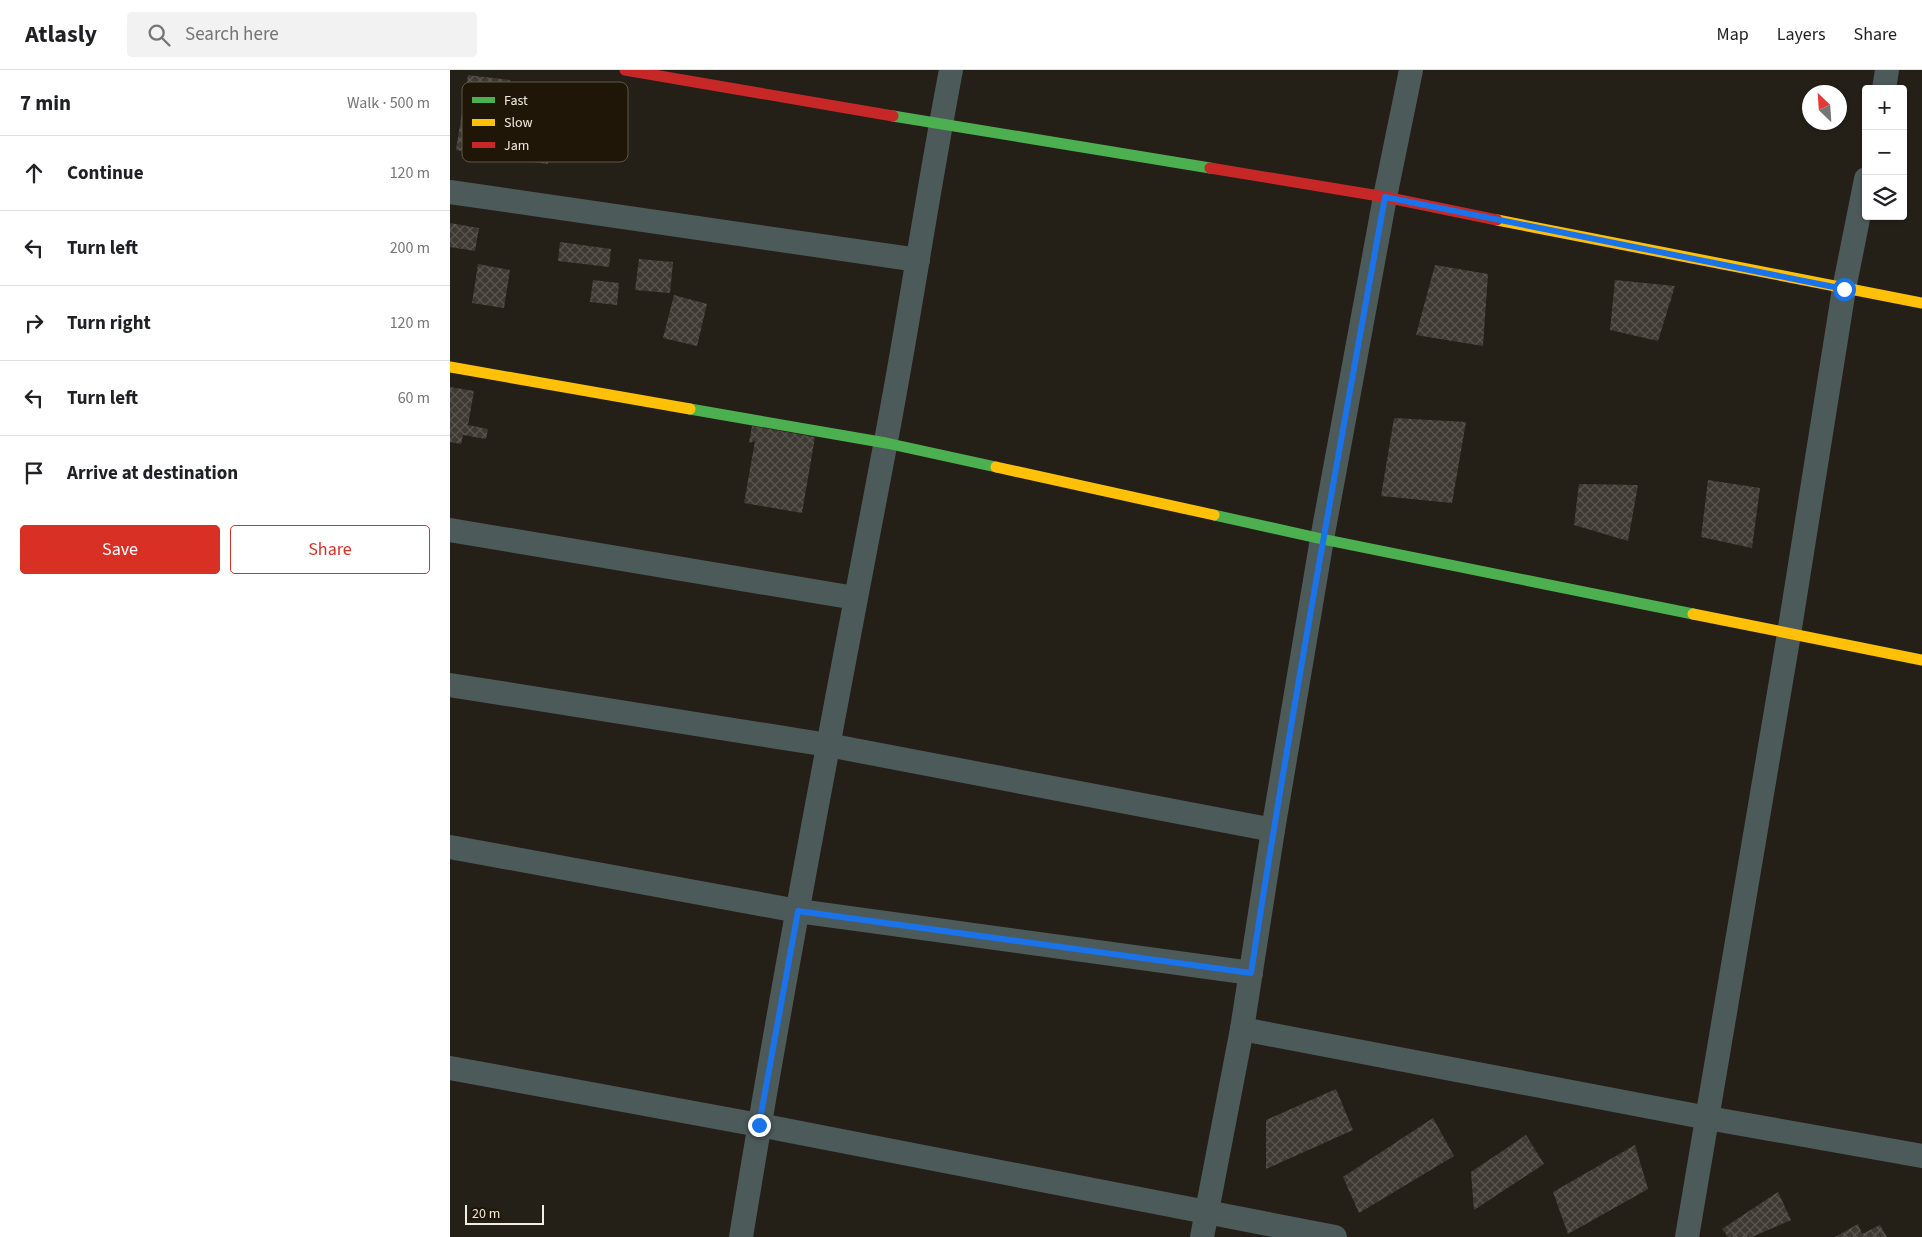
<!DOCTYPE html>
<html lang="en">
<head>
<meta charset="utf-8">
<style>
  :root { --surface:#fff; --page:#f2f2f2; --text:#202124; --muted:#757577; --line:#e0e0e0; --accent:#d93025 }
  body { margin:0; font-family:"Source Sans 3",sans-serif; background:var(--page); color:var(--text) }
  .controls { position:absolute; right:15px; top:15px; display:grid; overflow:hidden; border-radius:5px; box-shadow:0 1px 4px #0004 }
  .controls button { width:45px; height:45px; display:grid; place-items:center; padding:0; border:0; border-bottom:1px solid var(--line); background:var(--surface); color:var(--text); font:25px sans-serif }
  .compass { position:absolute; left:1352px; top:15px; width:45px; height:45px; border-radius:50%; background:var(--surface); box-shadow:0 1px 4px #0004; rotate:335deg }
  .scale { position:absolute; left:15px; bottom:12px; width:79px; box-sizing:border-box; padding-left:5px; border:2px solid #f3ece3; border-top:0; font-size:14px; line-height:18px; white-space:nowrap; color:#f3ece3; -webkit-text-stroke:4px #201608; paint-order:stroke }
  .stop { position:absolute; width:15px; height:15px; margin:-11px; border:4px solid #1a73e8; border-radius:50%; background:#fff }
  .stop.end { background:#1a73e8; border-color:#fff; box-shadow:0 1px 5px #0008 }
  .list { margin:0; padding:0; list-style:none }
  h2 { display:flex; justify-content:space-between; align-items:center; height:65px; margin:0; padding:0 20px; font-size:21px }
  h2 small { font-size:16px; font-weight:400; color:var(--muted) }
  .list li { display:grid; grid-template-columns:32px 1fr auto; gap:15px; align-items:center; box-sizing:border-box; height:75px; padding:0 20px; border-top:1px solid var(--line) }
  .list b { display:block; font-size:19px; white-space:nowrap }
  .list em { font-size:16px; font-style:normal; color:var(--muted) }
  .actions { display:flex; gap:10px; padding:15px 20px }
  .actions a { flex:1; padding:11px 0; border:1px solid var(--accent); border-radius:5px; text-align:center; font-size:18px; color:var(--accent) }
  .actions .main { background:var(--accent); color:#fff }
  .icon { flex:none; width:28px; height:28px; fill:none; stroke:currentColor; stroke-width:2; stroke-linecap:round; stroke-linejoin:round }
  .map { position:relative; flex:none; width:1472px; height:1167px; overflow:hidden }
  header { display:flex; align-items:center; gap:30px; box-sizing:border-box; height:70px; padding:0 25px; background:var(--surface); border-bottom:1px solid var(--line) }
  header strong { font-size:24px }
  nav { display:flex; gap:28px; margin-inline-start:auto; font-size:18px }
  .search { width:350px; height:45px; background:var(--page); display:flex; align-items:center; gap:12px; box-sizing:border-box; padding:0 18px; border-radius:5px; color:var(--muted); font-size:19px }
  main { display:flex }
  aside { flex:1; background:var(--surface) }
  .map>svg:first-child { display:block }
  .building { fill:url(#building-cross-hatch) }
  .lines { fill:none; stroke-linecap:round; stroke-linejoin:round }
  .street { stroke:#4d5a5a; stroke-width:24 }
  .fast { stroke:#4caf50; stroke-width:11 }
  .slow { stroke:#ffc107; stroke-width:11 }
  .jam { stroke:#c62828; stroke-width:11 }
  .route { stroke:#1a73e8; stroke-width:6 }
  .key { fill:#201608; stroke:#5f564a; stroke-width:1 }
  .key-label { font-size:14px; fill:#f3ece3 }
</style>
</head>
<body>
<header>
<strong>Atlasly</strong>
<div class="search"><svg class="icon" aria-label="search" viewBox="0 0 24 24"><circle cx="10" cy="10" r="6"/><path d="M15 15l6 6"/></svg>Search here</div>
<nav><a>Map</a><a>Layers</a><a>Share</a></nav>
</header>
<main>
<aside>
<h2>7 min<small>Walk · 500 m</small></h2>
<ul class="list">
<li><svg class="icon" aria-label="ahead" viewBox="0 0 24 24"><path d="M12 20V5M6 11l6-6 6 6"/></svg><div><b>Continue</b></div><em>120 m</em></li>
<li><svg class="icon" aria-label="left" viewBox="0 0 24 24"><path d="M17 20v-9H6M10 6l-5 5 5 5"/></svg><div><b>Turn left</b></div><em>200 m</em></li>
<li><svg class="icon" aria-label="right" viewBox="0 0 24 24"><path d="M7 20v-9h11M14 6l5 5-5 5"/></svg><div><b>Turn right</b></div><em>120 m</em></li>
<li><svg class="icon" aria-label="left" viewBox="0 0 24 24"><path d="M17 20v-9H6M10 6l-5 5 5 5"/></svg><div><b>Turn left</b></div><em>60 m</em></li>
<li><svg class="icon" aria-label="arrive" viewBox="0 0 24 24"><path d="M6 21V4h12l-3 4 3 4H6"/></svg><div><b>Arrive at destination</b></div></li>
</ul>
<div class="actions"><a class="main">Save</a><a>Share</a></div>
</aside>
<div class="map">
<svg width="1472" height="1167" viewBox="0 0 1472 1167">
  <defs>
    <pattern id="building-cross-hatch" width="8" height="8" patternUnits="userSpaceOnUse" patternTransform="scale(1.25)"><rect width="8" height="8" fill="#3e3932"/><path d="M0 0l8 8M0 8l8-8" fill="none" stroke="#5a5650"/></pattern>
  </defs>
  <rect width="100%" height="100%" fill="#241f17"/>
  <g class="building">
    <polygon points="18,5 60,10 48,86 6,80"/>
    <polygon points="58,54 102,60 98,94 53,88"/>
    <polygon points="0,153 29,158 25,181 0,177"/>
    <polygon points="110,172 161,179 159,197 108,191"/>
    <polygon points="189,189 223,192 220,223 185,220"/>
    <polygon points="28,194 60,200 54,238 22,233"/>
    <polygon points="985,195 1038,204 1033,276 966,265"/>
    <polygon points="143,210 169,213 167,235 140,232"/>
    <polygon points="1165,210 1225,216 1208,271 1160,260"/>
    <polygon points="224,225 257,234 247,276 213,268"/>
    <polygon points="0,317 24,321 18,355 38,359 36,369 13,365 11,374 0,372"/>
    <polygon points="944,348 1016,352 1002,433 931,426"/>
    <polygon points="302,356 365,367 352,443 294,433 305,371 299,373"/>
    <polygon points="1258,410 1310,418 1302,478 1251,467"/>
    <polygon points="1129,414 1188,415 1178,471 1124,455"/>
    <polygon points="886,1019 903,1060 816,1099 816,1050"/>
    <polygon points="983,1048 1004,1086 909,1143 893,1107"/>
    <polygon points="1076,1065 1094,1094 1024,1140 1021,1102"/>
    <polygon points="1185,1075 1198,1119 1118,1164 1103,1122"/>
    <polygon points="1328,1122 1341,1150 1302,1167 1278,1167 1272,1159"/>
    <polygon points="1408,1154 1412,1164 1430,1155 1437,1167 1385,1167"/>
  </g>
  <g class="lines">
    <g class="street">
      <polyline points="1434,19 1437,0"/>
      <polyline points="0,122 468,190"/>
      <polyline points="0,460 405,528"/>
      <polyline points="0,615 378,675 823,760"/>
      <polyline points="0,777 348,841 801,903"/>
      <polyline points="792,959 1258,1048 1472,1086"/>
      <polyline points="0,998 309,1055 885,1167"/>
      <path d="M291,1167C334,902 385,639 435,376C459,251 477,125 501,0"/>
      <polyline points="752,1167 792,959 823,760 872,469 935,127 961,0"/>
      <polyline points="1237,1167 1339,564 1394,219 1416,109"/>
    </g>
    <g class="fast">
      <polyline points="443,46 760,98"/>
      <polyline points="240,339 436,373 546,397"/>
      <polyline points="764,445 872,469 1243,544"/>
    </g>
    <g class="slow">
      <polyline points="1047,150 1472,233"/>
      <polyline points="0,297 240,339"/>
      <polyline points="546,397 764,445"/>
      <polyline points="1243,544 1472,590"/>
    </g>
    <g class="jam">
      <polyline points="175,0 443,46"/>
      <polyline points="760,98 935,127 1047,150"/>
    </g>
  </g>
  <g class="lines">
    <path class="route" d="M309,1055L348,841L801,903C841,644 888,386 935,127L1394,219"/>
  </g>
  <rect x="12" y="12" width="166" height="80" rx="8" class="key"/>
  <rect x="22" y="27" width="23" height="6" fill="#4caf50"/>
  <rect x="22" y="49" width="23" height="7" fill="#ffc107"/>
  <rect x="22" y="72" width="23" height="6" fill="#c62828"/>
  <g class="key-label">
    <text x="54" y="35">Fast</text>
    <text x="54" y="57">Slow</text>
    <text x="54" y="80">Jam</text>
  </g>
</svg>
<div class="controls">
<button>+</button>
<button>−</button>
<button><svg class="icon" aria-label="layers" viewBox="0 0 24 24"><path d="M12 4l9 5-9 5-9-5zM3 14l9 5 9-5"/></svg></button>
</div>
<svg class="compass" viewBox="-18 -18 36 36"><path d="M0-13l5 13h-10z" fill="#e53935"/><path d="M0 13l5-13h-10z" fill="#757577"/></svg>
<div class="scale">20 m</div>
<div class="stop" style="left:1394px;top:219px"></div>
<div class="stop end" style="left:309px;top:1055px"></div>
</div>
</main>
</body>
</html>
